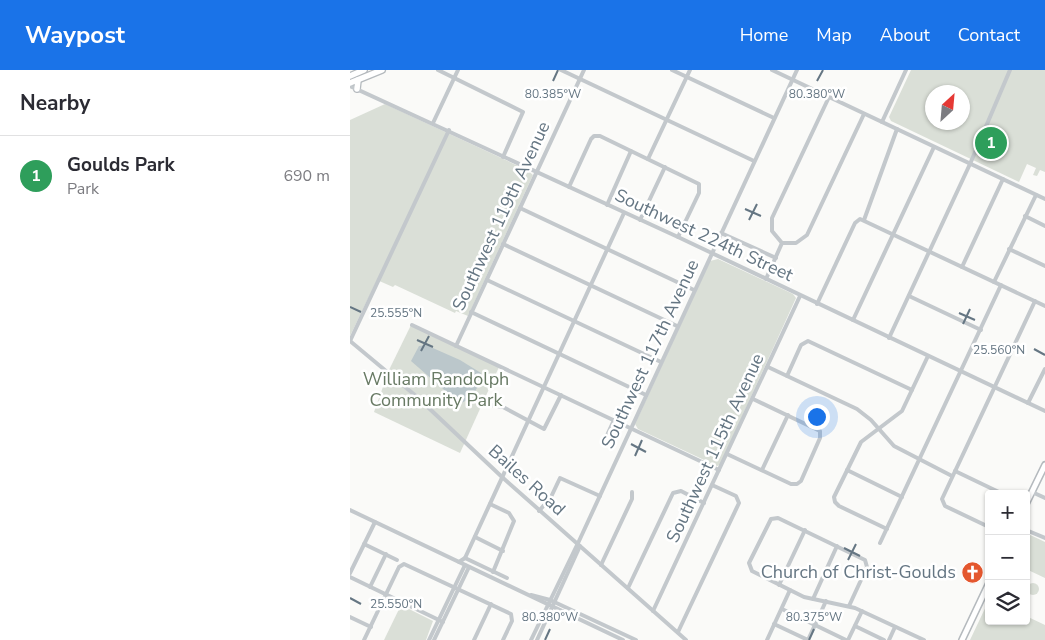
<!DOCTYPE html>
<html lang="en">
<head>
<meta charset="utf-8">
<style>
  :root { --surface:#fff; --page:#f7f7f7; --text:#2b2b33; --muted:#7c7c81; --line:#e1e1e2; --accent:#1a73e8 }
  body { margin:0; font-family:"Nunito Sans",sans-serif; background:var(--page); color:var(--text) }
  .controls { position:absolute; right:15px; bottom:15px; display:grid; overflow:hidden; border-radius:5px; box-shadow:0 1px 4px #0004 }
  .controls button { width:45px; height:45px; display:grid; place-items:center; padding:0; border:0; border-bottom:1px solid var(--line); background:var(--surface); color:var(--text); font:25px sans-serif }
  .compass { position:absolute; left:575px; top:15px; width:45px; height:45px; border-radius:50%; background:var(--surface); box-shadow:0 1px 4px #0004; rotate:26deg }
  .you { position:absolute; left:466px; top:346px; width:18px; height:18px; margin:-12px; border:4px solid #fff; border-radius:50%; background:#1a73e8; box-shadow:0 0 0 8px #1a73e833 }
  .badge { display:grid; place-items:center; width:32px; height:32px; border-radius:50%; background:var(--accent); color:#fff; font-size:16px; font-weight:700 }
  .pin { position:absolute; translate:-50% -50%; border:2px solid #fff; box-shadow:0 1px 5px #0006 }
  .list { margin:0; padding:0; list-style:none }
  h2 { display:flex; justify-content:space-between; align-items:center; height:65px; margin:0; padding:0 20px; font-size:21px }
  h2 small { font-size:16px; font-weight:400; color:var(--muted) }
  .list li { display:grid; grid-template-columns:32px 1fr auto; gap:15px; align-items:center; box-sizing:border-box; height:80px; padding:0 20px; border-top:1px solid var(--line) }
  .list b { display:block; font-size:19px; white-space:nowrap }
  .list p { margin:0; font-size:16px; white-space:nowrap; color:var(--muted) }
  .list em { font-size:16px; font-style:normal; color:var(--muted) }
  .icon { flex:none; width:28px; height:28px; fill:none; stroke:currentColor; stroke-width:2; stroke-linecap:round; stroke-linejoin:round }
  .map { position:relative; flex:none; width:695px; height:570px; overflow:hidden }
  header { display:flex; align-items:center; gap:30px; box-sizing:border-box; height:70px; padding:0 25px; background:var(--accent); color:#fff }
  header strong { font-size:24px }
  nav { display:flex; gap:28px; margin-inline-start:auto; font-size:18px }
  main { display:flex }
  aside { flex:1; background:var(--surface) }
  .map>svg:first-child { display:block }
  .green { fill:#dadfd7; fill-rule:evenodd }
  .water { fill:#bbc7cb }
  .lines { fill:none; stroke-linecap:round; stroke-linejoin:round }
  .major-casing { stroke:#b5babe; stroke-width:8 }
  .highway-casing { stroke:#b4b9bd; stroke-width:8 }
  .minor { stroke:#c3c8cc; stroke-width:4 }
  .major { stroke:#fff; stroke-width:5 }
  .highway { stroke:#fff; stroke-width:5.5 }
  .ticks { fill:none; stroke:#657683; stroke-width:2 }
  .labels { text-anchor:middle; stroke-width:5; stroke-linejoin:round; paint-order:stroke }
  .street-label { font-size:18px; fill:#657683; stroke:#fff }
  .park-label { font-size:18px; fill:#687a64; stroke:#fff }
  .poi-label { font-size:18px; fill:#657683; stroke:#fff; text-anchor:end }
  .ticks-label { font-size:12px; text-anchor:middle; fill:#657683; stroke:#fff; stroke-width:5; stroke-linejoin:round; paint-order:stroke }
</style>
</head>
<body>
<header>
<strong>Waypost</strong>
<nav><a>Home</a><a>Map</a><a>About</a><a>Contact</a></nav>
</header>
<main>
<aside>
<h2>Nearby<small></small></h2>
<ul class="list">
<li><span class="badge" style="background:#2e9e5b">1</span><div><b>Goulds Park</b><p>Park</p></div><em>690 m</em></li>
</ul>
</aside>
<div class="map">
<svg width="695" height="570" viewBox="0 0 695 570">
  <rect width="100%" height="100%" fill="#fafaf8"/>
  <g class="green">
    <path d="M561,0H695V102L690,100L687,106L683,105L686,98L677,94L669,112L541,51L539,47ZM582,22H612V52H582Z"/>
    <polygon points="35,34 177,100 183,105 118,246 106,241 105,243 45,215 43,217 27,210 0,266 0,50"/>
    <polygon points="368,189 443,224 446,228 370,395 367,396 288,359 285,354 360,191"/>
    <polygon points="61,255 149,297 110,383 24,342 39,300"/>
    <polygon points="676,463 695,472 695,508 676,499"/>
    <circle cx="683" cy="519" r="6"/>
    <polygon points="639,530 639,551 676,551 676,546 695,555 695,570 620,570"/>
    <polygon points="51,535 83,551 76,570 34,570"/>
  </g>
  <path class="water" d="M76,275L110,290L131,303C132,314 121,330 111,333L107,331L61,291L69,276Z"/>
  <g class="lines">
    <defs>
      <g id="major">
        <polyline points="676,434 695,395"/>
        <polyline points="612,570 639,513"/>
      </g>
      <g id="highway">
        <polyline points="0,6 14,0"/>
        <polyline points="0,13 32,0"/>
        <polyline points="7,19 8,10"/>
      </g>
    </defs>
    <use href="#major" class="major-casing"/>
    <use href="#highway" class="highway-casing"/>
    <g class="minor">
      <polyline points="88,0 173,42 153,87"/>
      <polyline points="211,0 404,91"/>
      <polyline points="322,0 424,48"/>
      <polyline points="422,0 695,129"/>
      <polyline points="0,16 328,167 695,341"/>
      <polyline points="532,52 556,0"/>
      <polyline points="83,53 108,0"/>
      <polyline points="298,89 340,0"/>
      <polyline points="219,117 241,69 244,66 250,66 349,114 349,123 328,167"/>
      <polyline points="257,135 281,81"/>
      <polyline points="170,138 344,220"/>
      <polyline points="675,146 695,156"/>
      <polyline points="290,150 315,97"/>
      <polyline points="514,150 547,59"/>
      <polyline points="371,163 426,188"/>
      <polyline points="432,173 422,161 422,148 479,27"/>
      <polyline points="432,173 446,173 457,165 514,44"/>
      <polyline points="153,174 327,256"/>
      <polyline points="659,179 695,196"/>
      <polyline points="612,197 653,109"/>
      <polyline points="416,209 432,173"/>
      <polyline points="137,210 311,292"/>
      <polyline points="644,212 686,125"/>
      <polyline points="559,226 631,260"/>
      <polyline points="467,234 505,153 510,149 695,236"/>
      <polyline points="121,242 296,325"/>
      <polyline points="503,250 584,77"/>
      <polyline points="62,255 369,400"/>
      <polyline points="539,268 620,94 660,0"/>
      <polyline points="0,271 66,326 152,407 336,570"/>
      <polyline points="0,271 99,60"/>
      <polyline points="106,276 234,0"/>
      <polyline points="418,297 507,339 521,350 544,376 602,406"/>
      <polyline points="437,306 451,275 458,271 562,320"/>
      <polyline points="678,333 695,299"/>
      <polyline points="141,335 153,337 194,359 211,325"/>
      <polyline points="253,374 264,350"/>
      <polyline points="377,384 441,414 447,414 451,411 470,368 470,361 403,329"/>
      <polyline points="412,400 438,345"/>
      <polyline points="497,400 552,427"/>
      <polyline points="605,401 653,424"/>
      <polyline points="682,422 695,428"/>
      <polyline points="140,434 159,443 164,451 143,502"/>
      <polyline points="0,440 273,570"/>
      <polyline points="189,441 201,427 210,408 250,426"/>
      <polyline points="639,457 595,436 592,429 685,231"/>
      <polyline points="537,459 489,436 485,432 484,427 511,372 552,341 578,286"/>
      <polyline points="676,460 695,468"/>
      <polyline points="125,467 153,481"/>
      <polyline points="530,473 651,215"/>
      <polyline points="14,474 47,490"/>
      <polyline points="115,488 157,508"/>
      <polyline points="109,492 115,488 274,143"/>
      <polyline points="251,495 282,429 282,422"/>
      <polyline points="0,503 25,452"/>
      <polyline points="0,507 93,552"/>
      <polyline points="429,515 455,460"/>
      <polyline points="20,517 36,484"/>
      <polyline points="278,518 323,423 331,421 354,433"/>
      <polyline points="181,525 200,530 286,570"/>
      <polyline points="463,529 487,476"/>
      <polyline points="499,536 517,497 515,490 428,448 421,449 399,493 402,501 454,527 505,538 574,570"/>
      <polyline points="432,539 496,570"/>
      <polyline points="303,541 450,226"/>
      <polyline points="0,547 21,557"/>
      <polyline points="424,554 458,570"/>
      <polyline points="505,556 534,570"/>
      <polyline points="328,562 389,433 386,426 362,415"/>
      <polyline points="14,570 49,497 54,494 161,544 162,551 153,570"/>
      <polyline points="79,570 115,495"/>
      <polyline points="84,570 119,497"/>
      <polyline points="124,570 141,534"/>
      <polyline points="181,570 229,471 447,0"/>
      <polyline points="187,570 230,476"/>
      <polyline points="417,570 440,520"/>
      <polyline points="458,570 476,531"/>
      <polyline points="498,570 512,541"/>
      <polyline points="539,570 545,557"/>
    </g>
    <use href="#major" class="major"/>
    <use href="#highway" class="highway"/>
  </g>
  <path class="ticks" d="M203,11L208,0M467,11L473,0M395,139L411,146M399,150L407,134M0,237L11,242M609,243L625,250M613,254L620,239M67,270L83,277M684,279L695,285M71,281L79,266M281,374L296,382M285,386L292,370M494,478L510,486M498,490L506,474M0,528L11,534M195,570L200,559M459,570L464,559"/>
  <defs>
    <symbol id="church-disc" viewBox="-11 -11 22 22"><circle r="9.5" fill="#e4572e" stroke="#fff"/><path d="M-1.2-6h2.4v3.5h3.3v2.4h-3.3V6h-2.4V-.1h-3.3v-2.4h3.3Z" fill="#fff"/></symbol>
  </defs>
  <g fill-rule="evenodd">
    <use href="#church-disc" x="610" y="490" width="25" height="25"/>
  </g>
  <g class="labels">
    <g class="street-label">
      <text transform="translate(151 146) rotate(-65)" y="6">Southwest 119th Avenue</text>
      <text transform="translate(354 165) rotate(25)" y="6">Southwest 224th Street</text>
      <text transform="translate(300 284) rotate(-65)" y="6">Southwest 117th Avenue</text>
      <text transform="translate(365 378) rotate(-65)" y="6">Southwest 115th Avenue</text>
      <text transform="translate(177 410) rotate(42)" y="6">Bailes Road</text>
    </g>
    <g class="park-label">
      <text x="86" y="315">William Randolph<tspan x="86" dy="21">Community Park</tspan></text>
    </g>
    <g class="poi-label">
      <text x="606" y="508">Church of Christ-Goulds</text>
    </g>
  </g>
  <g class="ticks-label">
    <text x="203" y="28">80.385°W</text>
    <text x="467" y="28">80.380°W</text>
    <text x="46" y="247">25.555°N</text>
    <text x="649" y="284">25.560°N</text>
    <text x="46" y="538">25.550°N</text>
    <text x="200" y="551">80.380°W</text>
    <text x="464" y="551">80.375°W</text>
  </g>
</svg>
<div class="controls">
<button>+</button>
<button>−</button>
<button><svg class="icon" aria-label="layers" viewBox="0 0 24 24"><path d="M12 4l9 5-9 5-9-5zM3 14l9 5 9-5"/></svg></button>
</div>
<svg class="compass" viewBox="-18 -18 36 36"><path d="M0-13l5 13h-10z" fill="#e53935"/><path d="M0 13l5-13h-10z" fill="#7c7c81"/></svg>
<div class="you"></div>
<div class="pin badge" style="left:641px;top:73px;background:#2e9e5b">1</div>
</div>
</main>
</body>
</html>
